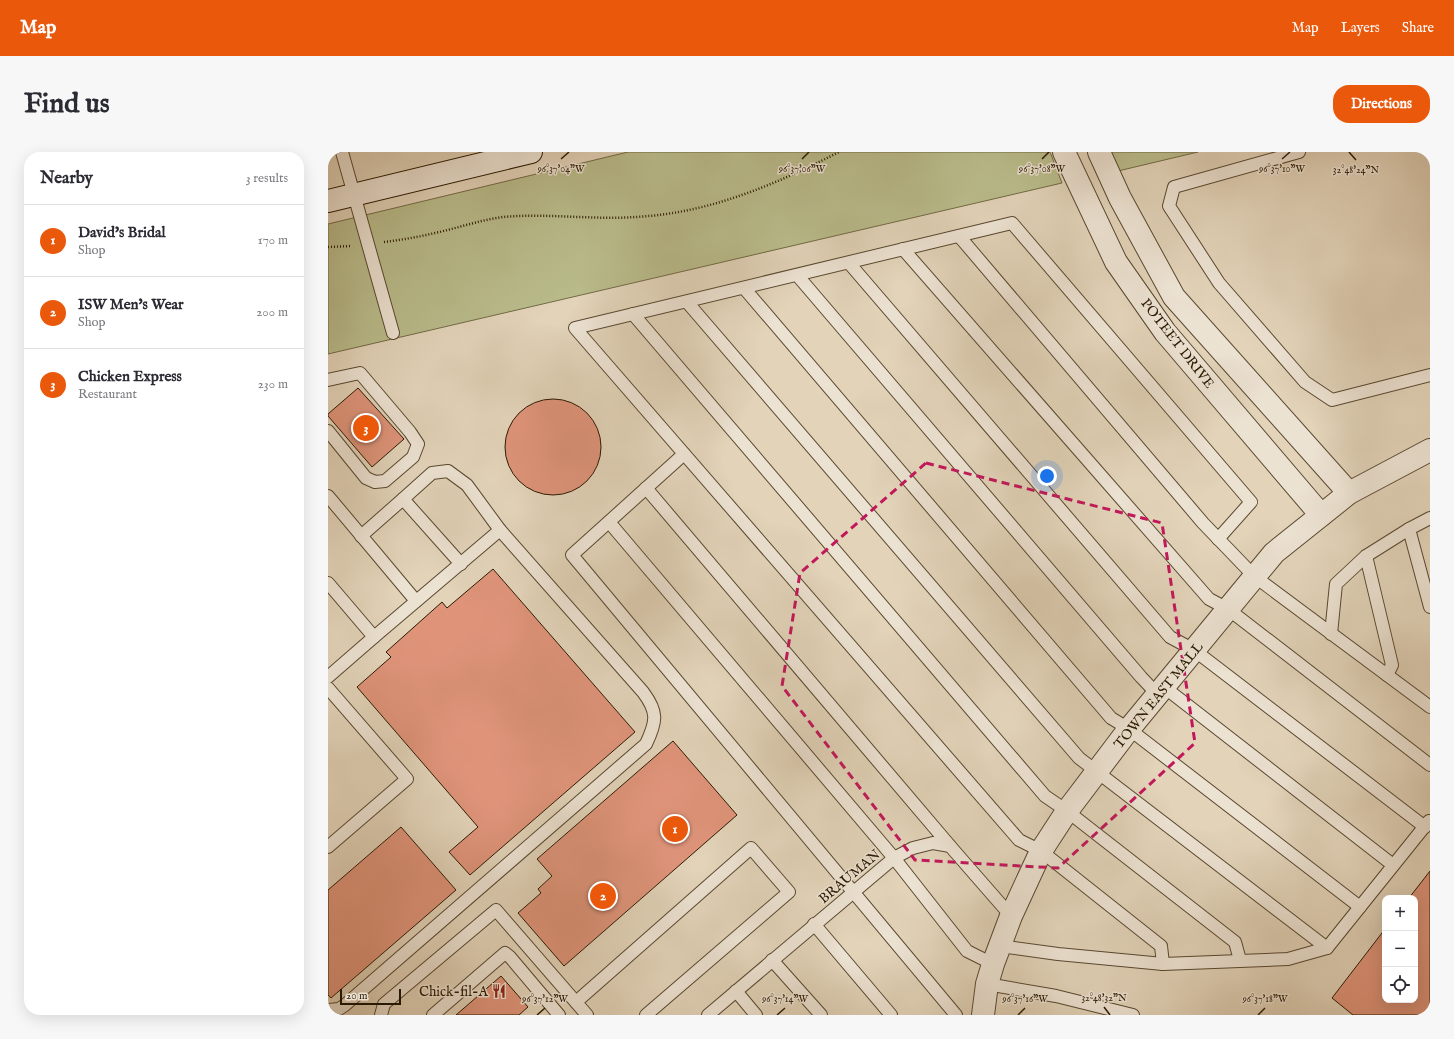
<!DOCTYPE html>
<html lang="en">
<head>
<meta charset="utf-8">
<style>
  :root { --surface:#fff; --page:#f7f7f7; --text:#2b2b33; --muted:#7c7c81; --line:#e1e1e2; --accent:#ea580c }
  body { margin:0; font-family:"IM FELL English",serif; background:var(--page); color:var(--text) }
  .controls { position:absolute; right:12px; bottom:12px; display:grid; overflow:hidden; border-radius:8px; box-shadow:0 4px 16px #0002 }
  .controls button { width:36px; height:36px; display:grid; place-items:center; padding:0; border:0; border-bottom:1px solid var(--line); background:var(--surface); color:var(--text); font:20px sans-serif }
  .scale { position:absolute; left:12px; bottom:10px; width:61px; box-sizing:border-box; padding-left:4px; border:2px solid #2b1a02; border-top:0; font-size:11px; line-height:14px; white-space:nowrap; color:#2b1a02; -webkit-text-stroke:3px #ece2d2; paint-order:stroke }
  .you { position:absolute; left:719px; top:324px; width:14px; height:14px; margin:-10px; border:3px solid #fff; border-radius:50%; background:#1a73e8; box-shadow:0 0 0 6px #1a73e833 }
  .badge { display:grid; place-items:center; width:26px; height:26px; border-radius:50%; background:var(--accent); color:#fff; font-size:13px; font-weight:700 }
  .pin { position:absolute; translate:-50% -50%; border:2px solid #fff; box-shadow:0 1px 4px #0006 }
  .list { margin:0; padding:0; list-style:none }
  h2 { display:flex; justify-content:space-between; align-items:center; height:52px; margin:0; padding:0 16px; font-size:17px }
  h2 small { font-size:13px; font-weight:400; color:var(--muted) }
  .list li { display:grid; grid-template-columns:26px 1fr auto; gap:12px; align-items:center; box-sizing:border-box; height:72px; padding:0 16px; border-top:1px solid var(--line) }
  .list b { display:block; font-size:15px; white-space:nowrap }
  .list p { margin:0; font-size:13px; white-space:nowrap; color:var(--muted) }
  .list em { font-size:13px; font-style:normal; color:var(--muted) }
  .icon { flex:none; width:22px; height:22px; fill:none; stroke:currentColor; stroke-width:2; stroke-linecap:round; stroke-linejoin:round }
  .map { position:relative; flex:none; width:1102px; height:863px; overflow:hidden; border-radius:16px }
  header { display:flex; align-items:center; gap:24px; box-sizing:border-box; height:56px; padding:0 20px; background:var(--accent); color:#fff }
  header strong { font-size:19px }
  nav { display:flex; gap:22px; margin-inline-start:auto; font-size:14px }
  .intro { display:flex; align-items:center; justify-content:space-between; box-sizing:border-box; height:96px; padding:0 24px }
  h1 { margin:0; font-size:28px }
  .button { padding:10px 18px; border-radius:16px; background:var(--accent); color:#fff; font-size:14px; font-weight:700 }
  main { display:flex; gap:24px; padding:0 24px }
  aside { flex:1; background:var(--surface); border-radius:16px; box-shadow:0 4px 16px #0002 }
  .map>svg:first-child { display:block }
  .green { fill:#b9bb8b; stroke:#726a46 }
  .building { fill:#df947a; stroke:#2b1a02 }
  .lines { fill:none; stroke-linecap:round; stroke-linejoin:round }
  .lane-casing { stroke:#594830; stroke-width:14 }
  .street-casing { stroke:#594830; stroke-width:24 }
  .secondary-casing { stroke:#2b1a02; stroke-width:24 }
  .path { stroke:#2b1a02; stroke-width:2.5; stroke-dasharray:1 2; stroke-linecap:butt }
  .lane { stroke:#ece2d2; stroke-width:12 }
  .street { stroke:#ece2d2; stroke-width:22 }
  .secondary { stroke:#ece2d2; stroke-width:22 }
  .marked { fill:none; stroke:#c2185b; stroke-width:3; stroke-dasharray:8 5; stroke-linejoin:round }
  .ticks { fill:none; stroke:#2b1a02; stroke-width:1.5 }
  .labels { text-anchor:middle; stroke-width:3; stroke-linejoin:round; paint-order:stroke }
  .street-label { font-size:14px; fill:#2b1a02; stroke:#ece2d2 }
  .poi-label { font-size:14px; fill:#2b1a02; stroke:#ece2d2; text-anchor:end }
  .ticks-label { font-size:10px; text-anchor:middle; fill:#2b1a02; stroke:#ece2d2; stroke-width:3; stroke-linejoin:round; paint-order:stroke }
</style>
</head>
<body>
<header>
<strong>Map</strong>
<nav><a>Map</a><a>Layers</a><a>Share</a></nav>
</header>
<div class="intro"><h1>Find us</h1><a class="button">Directions</a></div>
<main>
<aside>
<h2>Nearby<small>3 results</small></h2>
<ul class="list">
<li><span class="badge">1</span><div><b>David's Bridal</b><p>Shop</p></div><em>170 m</em></li>
<li><span class="badge">2</span><div><b>ISW Men's Wear</b><p>Shop</p></div><em>200 m</em></li>
<li><span class="badge">3</span><div><b>Chicken Express</b><p>Restaurant</p></div><em>230 m</em></li>
</ul>
</aside>
<div class="map">
<svg width="1102" height="863" viewBox="0 0 1102 863">
  <rect width="100%" height="100%" fill="#e2d3b9"/>
  <filter id="stains"><feTurbulence type="fractalNoise" baseFrequency=".005" numOctaves="4"/><feColorMatrix values="0 0 0 0 .2 0 0 0 0 .09 0 0 0 0 .02 0 0 0 .5 -.17"/></filter>
  <radialGradient id="worn" r=".72"><stop offset=".6" stop-color="#630" stop-opacity="0"/><stop offset="1" stop-color="#630" stop-opacity=".3"/></radialGradient>
  <g class="green">
    <polygon points="300,0 722,0 734,31 0,202 0,72"/>
    <polygon points="781,0 870,0 790,19"/>
  </g>
  <g class="building">
    <polygon points="30,236 76,287 44,315 0,264 0,262"/>
    <circle cx="225" cy="295" r="48"/>
    <polygon points="165,417 307,580 142,723 121,700 150,675 29,535 63,505 58,500 114,450 119,456"/>
    <polygon points="345,589 409,663 236,814 190,761 213,741 210,737 224,724 209,707"/>
    <polygon points="73,675 128,738 3,846 0,843 0,738"/>
    <polygon points="1102,719 1102,863 1025,863 1004,846 1057,777 1057,848 1087,848 1087,746 1081,746"/>
    <polygon points="173,824 200,855 191,863 128,863"/>
  </g>
  <g class="lines">
    <defs>
      <g id="lane">
        <polyline points="14,0 65,181"/>
        <polyline points="971,0 846,35 841,54 891,131 977,230 1004,248 1102,223"/>
        <polyline points="631,84 875,371 926,424 1102,555"/>
        <polyline points="575,97 881,447 900,457 1102,613"/>
        <polyline points="521,111 842,485 866,498 1097,675"/>
        <polyline points="469,123 813,525 830,543"/>
        <polyline points="416,136 783,566 801,577 1032,755"/>
        <polyline points="359,150 751,606 999,796"/>
        <polyline points="305,162 717,644 739,659 907,790 912,808"/>
        <polyline points="0,228 32,221 82,280 90,292 85,305 57,329 47,330 38,326 0,279"/>
        <polyline points="356,302 244,403 628,863"/>
        <polyline points="318,336 622,694"/>
        <polyline points="0,344 88,449"/>
        <polyline points="75,347 104,321 120,319 139,333 172,378"/>
        <polyline points="281,370 566,706 639,799 665,812"/>
        <polyline points="1081,377 1102,455"/>
        <polyline points="33,384 75,347 133,412"/>
        <polyline points="1038,404 1064,513 1059,523"/>
        <polyline points="0,431 46,485 0,525"/>
        <polyline points="1003,482 1008,432 1038,404 1081,377 1102,366"/>
        <polyline points="836,535 1065,713"/>
        <polyline points="0,536 79,627 0,695"/>
        <polyline points="486,772 563,863"/>
        <polyline points="672,794 730,802 835,812 960,807 999,796 1101,669"/>
        <polyline points="444,808 493,863"/>
        <polyline points="835,812 833,794 713,699 691,688 247,176 684,71 923,350 890,387"/>
        <polyline points="659,832 728,844 805,863"/>
        <polyline points="408,839 428,863"/>
        <polyline points="248,850 423,696 461,740 318,863"/>
        <path d="M0,858L11,857L17,853L318,592C329,569 330,560 315,540L172,378L46,485"/>
        <polyline points="53,863 56,852 168,758 259,863"/>
        <polyline points="105,863 177,801 182,805 231,863"/>
        <polyline points="380,863 566,706 585,696 605,691 622,694 683,764"/>
      </g>
      <g id="street">
        <polyline points="736,0 788,110 837,180 993,363"/>
        <polyline points="771,0 792,46 846,145 1021,341"/>
        <polyline points="655,863 659,832 665,812 683,764 713,699 739,659 801,577 946,401 1021,341 1102,298"/>
      </g>
      <polyline id="secondary" points="0,49 203,0"/>
    </defs>
    <use href="#lane" class="lane-casing"/>
    <use href="#street" class="street-casing"/>
    <use href="#secondary" class="secondary-casing"/>
    <g class="path">
      <path d="M56,90C73,88 90,85 107,81C130,76 152,68 175,65C219,61 264,68 308,65C382,61 446,33 511,0"/>
      <polyline points="0,95 24,94"/>
    </g>
    <use href="#lane" class="lane"/>
    <use href="#street" class="street"/>
    <use href="#secondary" class="secondary"/>
  </g>
  <path class="marked" d="M598,311L834,371L867,591L730,716L587,708L454,534L472,421Z"/>
  <path class="ticks" d="M1021,0L1028,8M233,7L241,0M474,7L481,0M714,7L721,0M954,7L962,0M776,855L782,863M209,863L217,856M449,863L457,856M690,863L697,856M930,863L937,856"/>
  <defs>
    <symbol id="restaurant-bare" viewBox="-9 -9 18 18"><path d="M-5-6h1v4h1v-4h1v4h1v-4h1v5L-1.5 .5V6h-2V.5L-5-1ZM5-6V6H3V1.5H1.5Q1.5-4 5-6Z" fill="#8f2418" stroke="#ece2d2" stroke-width="2.5" paint-order="stroke"/></symbol>
  </defs>
  <g fill-rule="evenodd">
    <use href="#restaurant-bare" x="161" y="829" width="20" height="20"/>
  </g>
  <g class="labels">
    <g class="street-label">
      <text transform="translate(850 191) rotate(52)" y="5">POTEET DRIVE</text>
      <text transform="translate(830 543) rotate(-51)" y="5">TOWN EAST MALL</text>
      <text transform="translate(521 724) rotate(-40)" y="5">BRAUMAN</text>
    </g>
    <g class="poi-label">
      <text x="160" y="844">Chick-fil-A</text>
    </g>
  </g>
  <g class="ticks-label">
    <text x="233" y="20">96°37'04"W</text>
    <text x="474" y="20">96°37'06"W</text>
    <text x="714" y="20">96°37'08"W</text>
    <text x="954" y="20">96°37'10"W</text>
    <text x="1028" y="21">32°48'24"N</text>
    <text x="776" y="849">32°48'32"N</text>
    <text x="217" y="850">96°37'12"W</text>
    <text x="457" y="850">96°37'14"W</text>
    <text x="697" y="850">96°37'16"W</text>
    <text x="937" y="850">96°37'18"W</text>
  </g>
  <rect width="100%" height="100%" filter="url(#stains)"/>
  <rect width="100%" height="100%" fill="url(#worn)"/>
</svg>
<div class="controls">
<button>+</button>
<button>−</button>
<button><svg class="icon" aria-label="locate" viewBox="0 0 24 24"><circle cx="12" cy="12" r="6"/><path d="M12 2v4M12 18v4M2 12h4M18 12h4"/></svg></button>
</div>
<div class="scale">20 m</div>
<div class="you"></div>
<div class="pin badge" style="left:347px;top:677px">1</div>
<div class="pin badge" style="left:275px;top:744px">2</div>
<div class="pin badge" style="left:38px;top:276px">3</div>
</div>
</main>
</body>
</html>
